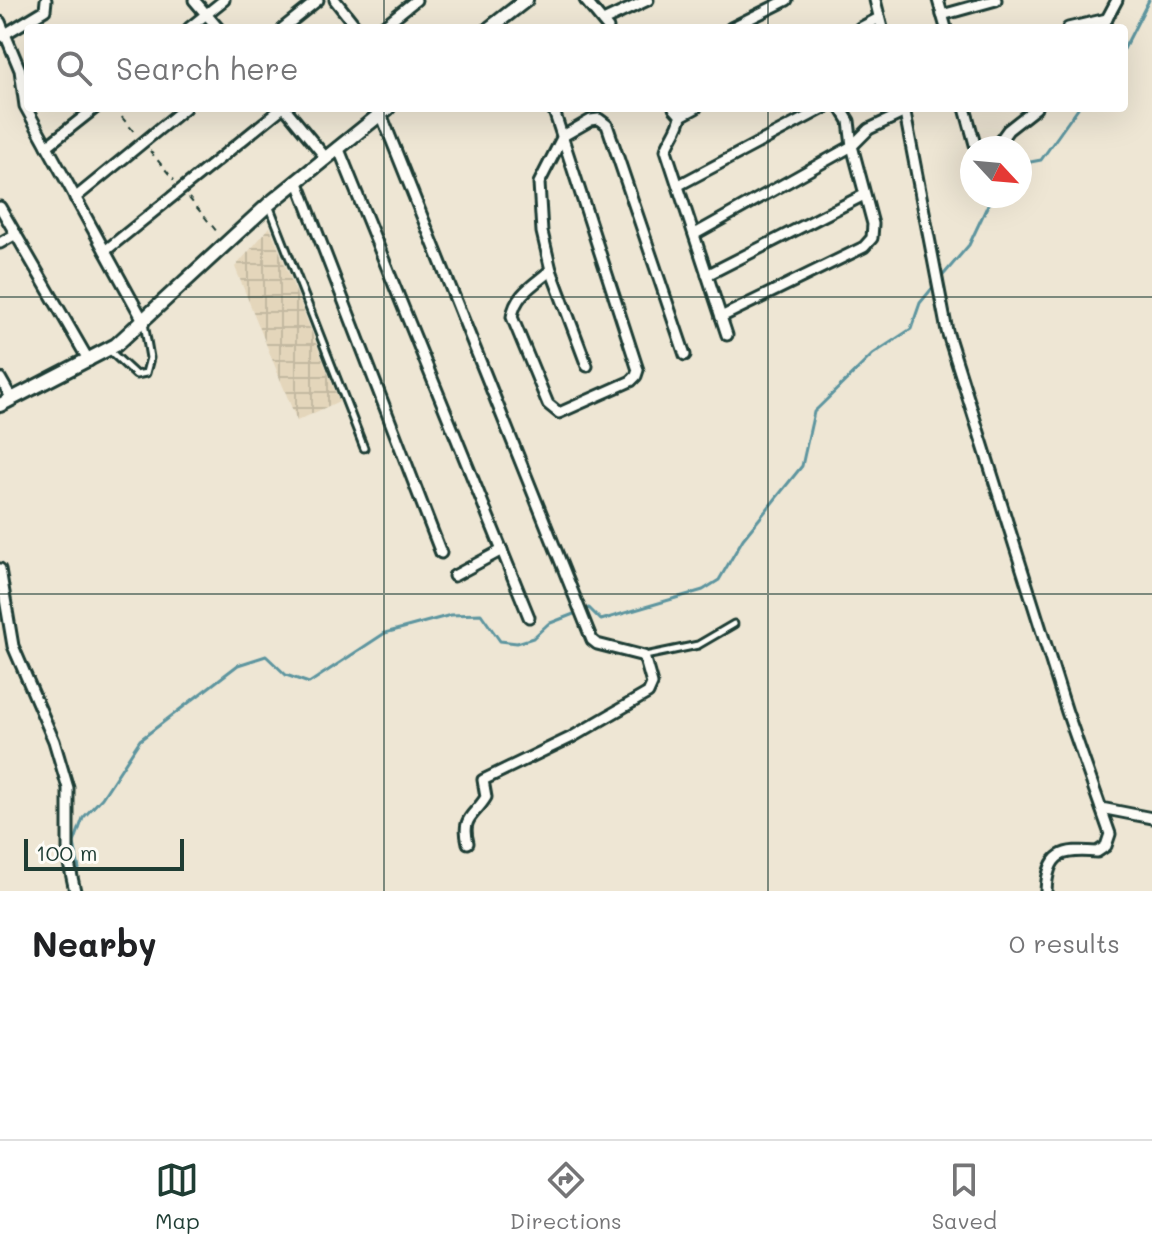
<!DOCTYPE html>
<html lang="en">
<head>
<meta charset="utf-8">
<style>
  :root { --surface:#fff; --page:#f2f2f2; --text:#202124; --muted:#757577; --line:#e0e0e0; --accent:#1f3d34 }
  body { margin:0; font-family:Mali,sans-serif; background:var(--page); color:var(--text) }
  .compass { position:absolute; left:960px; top:136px; width:72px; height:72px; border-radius:50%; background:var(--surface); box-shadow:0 8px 32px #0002; rotate:116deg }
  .scale { position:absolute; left:24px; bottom:20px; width:160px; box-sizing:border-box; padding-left:8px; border:4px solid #1f3d34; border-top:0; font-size:22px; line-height:28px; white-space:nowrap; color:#1f3d34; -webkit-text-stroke:6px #fdfcf7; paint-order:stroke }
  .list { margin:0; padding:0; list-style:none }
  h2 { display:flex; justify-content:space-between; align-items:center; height:104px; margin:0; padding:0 32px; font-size:34px }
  h2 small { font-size:26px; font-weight:400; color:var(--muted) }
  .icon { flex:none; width:44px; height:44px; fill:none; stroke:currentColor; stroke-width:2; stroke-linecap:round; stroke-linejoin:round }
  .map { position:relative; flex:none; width:1152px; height:891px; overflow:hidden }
  .search { position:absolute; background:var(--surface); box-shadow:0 8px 32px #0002; left:24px; right:24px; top:24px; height:88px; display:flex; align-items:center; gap:20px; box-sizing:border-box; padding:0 28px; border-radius:8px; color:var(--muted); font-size:30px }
  .sheet { height:248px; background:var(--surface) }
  nav { display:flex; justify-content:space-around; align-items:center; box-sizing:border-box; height:112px; border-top:2px solid var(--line); background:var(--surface); font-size:22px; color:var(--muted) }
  nav a { display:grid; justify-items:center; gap:4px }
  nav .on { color:var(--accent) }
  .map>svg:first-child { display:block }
  .industrial { fill:url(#industrial-grid) }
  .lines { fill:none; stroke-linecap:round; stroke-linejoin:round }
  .stream { stroke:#5d959f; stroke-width:3 }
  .service-casing { stroke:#1f3d34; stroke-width:11 }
  .minor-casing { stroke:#1f3d34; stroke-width:15 }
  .secondary-casing { stroke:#1f3d34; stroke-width:18 }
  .path { stroke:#1f3d34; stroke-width:2; stroke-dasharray:6 6; stroke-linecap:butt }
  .service { stroke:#fdfcf7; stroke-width:5 }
  .minor { stroke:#fdfcf7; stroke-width:9 }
  .secondary { stroke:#fdfcf7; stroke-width:12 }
  .grid { fill:none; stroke:#1f3d34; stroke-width:2; stroke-opacity:0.55 }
</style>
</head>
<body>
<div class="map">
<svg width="1152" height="891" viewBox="0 0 1152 891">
  <defs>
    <pattern id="industrial-grid" width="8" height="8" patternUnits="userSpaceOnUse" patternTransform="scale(2)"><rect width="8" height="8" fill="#e4d6bb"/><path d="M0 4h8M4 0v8" fill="none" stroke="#c3b9a1"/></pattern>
  </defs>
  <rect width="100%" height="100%" fill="#eee6d4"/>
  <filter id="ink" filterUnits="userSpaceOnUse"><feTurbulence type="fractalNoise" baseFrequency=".0125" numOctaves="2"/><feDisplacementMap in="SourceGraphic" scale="16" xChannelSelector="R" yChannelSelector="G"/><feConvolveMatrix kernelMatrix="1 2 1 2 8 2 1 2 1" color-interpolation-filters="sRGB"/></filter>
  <g filter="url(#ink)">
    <polygon class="industrial" points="270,227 339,401 297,421 235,267"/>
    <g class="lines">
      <g class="stream">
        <polyline points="1124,49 1149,0"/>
        <polyline points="1020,164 1041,160 1078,108"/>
        <polyline points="939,280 969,245 992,196"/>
        <polyline points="75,879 79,869 74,843 83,818 102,798 140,740 238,665 266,656 286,675 309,683 385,633 451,615 481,614 500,641 517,643 533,638 548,624 589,608 601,620 703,590 719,580 743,539 802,466 814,412 873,354 911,329 920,303 934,286"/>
      </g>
      <defs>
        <g id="service">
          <polyline points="269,205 364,448"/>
          <polyline points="110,351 136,375 146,373 150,358 144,323"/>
          <polyline points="645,656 698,645 734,624"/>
        </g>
        <g id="minor">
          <polyline points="194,0 218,28"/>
          <polyline points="335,0 357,28"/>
          <polyline points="585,0 608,28"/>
          <polyline points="875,0 882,28"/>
          <polyline points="938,0 946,28"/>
          <polyline points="942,15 996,0"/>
          <polyline points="603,21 648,0"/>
          <polyline points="0,22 20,70 25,106 144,322"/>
          <polyline points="189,28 224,0"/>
          <polyline points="283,28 318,0"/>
          <polyline points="381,28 416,0"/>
          <polyline points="731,28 787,0"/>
          <polyline points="860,28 879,18"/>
          <polyline points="1068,28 1107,19"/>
          <polyline points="1102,28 1117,0"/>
          <polyline points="0,37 45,10 46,0"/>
          <polyline points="285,108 326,158"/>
          <path d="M674,108L681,116C679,129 670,138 666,150L727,335"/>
          <path d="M904,108L947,331L1067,712L1110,834L1106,846L1097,852C1062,849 1048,852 1046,891"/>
          <polyline points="965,108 976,148"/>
          <path d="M381,114L592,640L597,644L644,656L652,684L648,693L572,737L483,780L486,797C475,816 461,816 468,843"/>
          <polyline points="681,116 696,108"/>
          <polyline points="47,146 95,108"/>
          <polyline points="338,147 529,617"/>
          <polyline points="995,148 1008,130 1036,108"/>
          <polyline points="297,180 441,553"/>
          <polyline points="679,185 824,108"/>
          <polyline points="75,198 185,108"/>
          <polyline points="0,207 89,361"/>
          <polyline points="695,234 852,146 869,129 905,112"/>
          <polyline points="0,243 16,234"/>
          <polyline points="105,251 282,108"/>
          <path d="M551,270C535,284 515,294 512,317L548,404L559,413L631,381L636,376L638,370L553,108"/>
          <polyline points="707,275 864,195"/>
          <polyline points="721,317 864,247 872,238 873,224 852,146 849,121 841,108"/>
          <polyline points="587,366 551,270 542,232 539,183 563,136 591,120 599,119 607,125 685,355"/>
          <polyline points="0,378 12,399"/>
          <polyline points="0,569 13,646 54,741 68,788 68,859 75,891"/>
          <polyline points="454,576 502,550"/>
          <polyline points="1101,808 1152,818"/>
        </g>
        <g id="secondary">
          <polyline points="490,28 526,0"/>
          <polyline points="0,405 116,345 269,204 388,108"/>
        </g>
      </defs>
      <use href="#service" class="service-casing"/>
      <use href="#minor" class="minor-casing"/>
      <use href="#secondary" class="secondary-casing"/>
      <g class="path">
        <polyline points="114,108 136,134"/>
        <polyline points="150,151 174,180"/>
        <polyline points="189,198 218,233"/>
      </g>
      <use href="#service" class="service"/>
      <use href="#minor" class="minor"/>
      <use href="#secondary" class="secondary"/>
    </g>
  </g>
  <path class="grid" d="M384,0V28M768,0V28M384,108V891M768,108V891M0,297H1152M0,594H1152"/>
</svg>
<svg class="compass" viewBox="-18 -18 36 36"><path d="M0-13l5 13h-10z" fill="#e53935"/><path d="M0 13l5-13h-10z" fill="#757577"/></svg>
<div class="scale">100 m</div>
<div class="search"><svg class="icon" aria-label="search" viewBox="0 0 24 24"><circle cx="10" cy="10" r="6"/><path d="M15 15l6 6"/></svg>Search here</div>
</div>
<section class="sheet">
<h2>Nearby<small>0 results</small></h2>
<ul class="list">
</ul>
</section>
<nav>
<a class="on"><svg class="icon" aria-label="map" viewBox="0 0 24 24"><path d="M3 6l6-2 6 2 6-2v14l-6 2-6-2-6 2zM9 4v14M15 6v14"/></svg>Map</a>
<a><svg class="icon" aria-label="directions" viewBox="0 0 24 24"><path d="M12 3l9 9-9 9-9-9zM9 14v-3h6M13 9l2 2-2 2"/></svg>Directions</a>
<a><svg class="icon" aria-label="saved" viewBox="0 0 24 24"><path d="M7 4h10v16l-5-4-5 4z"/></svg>Saved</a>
</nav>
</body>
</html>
